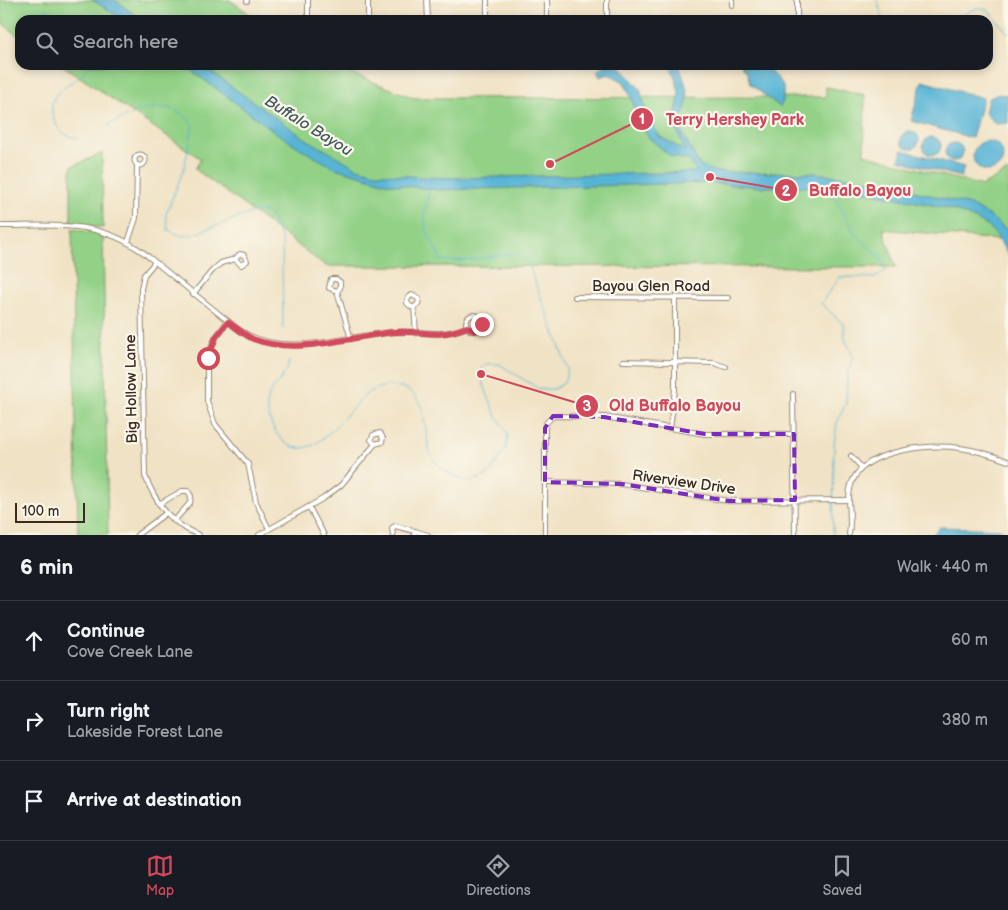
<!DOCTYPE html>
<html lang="en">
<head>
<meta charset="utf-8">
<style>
  :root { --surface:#171b24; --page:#242831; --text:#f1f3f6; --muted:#9ea1a6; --line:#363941; --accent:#d1495b }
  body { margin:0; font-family:"Balsamiq Sans",sans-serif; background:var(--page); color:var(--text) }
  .scale { position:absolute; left:15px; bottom:12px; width:70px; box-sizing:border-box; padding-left:5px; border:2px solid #3b2a1e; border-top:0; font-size:14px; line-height:18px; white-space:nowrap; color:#3b2a1e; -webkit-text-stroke:4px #fbf7ec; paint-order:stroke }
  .stop { position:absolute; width:15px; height:15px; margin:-11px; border:4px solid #d1495b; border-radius:50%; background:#fff }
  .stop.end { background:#d1495b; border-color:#fff; box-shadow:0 1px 5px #0008 }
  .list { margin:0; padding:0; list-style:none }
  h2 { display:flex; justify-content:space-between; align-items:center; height:65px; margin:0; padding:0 20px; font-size:21px }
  h2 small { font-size:16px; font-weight:400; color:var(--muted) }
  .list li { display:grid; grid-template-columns:32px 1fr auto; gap:15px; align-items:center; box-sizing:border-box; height:80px; padding:0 20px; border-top:1px solid var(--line) }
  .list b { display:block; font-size:19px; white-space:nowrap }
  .list p { margin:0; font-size:16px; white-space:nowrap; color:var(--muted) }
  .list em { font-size:16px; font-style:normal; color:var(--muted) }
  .icon { flex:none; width:28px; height:28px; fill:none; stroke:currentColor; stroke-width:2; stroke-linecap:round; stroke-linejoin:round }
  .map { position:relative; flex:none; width:1008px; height:535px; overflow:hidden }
  .search { position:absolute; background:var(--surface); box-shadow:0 2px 8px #0003; left:15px; right:15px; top:15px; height:55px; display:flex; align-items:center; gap:12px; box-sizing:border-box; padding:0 18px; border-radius:15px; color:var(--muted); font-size:19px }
  .sheet { height:305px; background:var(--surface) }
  nav { display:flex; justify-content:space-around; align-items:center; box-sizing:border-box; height:70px; border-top:1px solid var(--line); background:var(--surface); font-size:14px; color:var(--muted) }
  nav a { display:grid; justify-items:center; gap:2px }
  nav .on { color:var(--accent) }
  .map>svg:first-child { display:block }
  .green { fill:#93d187; stroke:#677e52 }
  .water { fill:#56b4d5; stroke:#486f7a }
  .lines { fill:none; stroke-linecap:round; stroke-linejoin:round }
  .stream { stroke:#56b4d5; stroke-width:1 }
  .street-casing { stroke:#968671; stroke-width:6 }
  .street { stroke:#fff; stroke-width:4 }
  .route { stroke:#d1495b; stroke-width:6 }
  .marked { fill:none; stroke:#7b2cbf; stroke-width:4; stroke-dasharray:10 6; stroke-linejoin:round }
  .labels { text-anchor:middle; stroke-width:4.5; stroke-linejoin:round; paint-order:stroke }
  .street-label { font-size:15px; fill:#3b2a1e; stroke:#fbf7ec }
  .water-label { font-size:16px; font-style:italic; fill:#445a5e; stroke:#fbf7ec }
  .leader { fill:none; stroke:#d1495b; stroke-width:2 }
  .callout-dot { fill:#d1495b; stroke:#fbf7ec; stroke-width:2 }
  .mark-label { font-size:15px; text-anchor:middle; font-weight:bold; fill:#fff }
  .callout-label { font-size:16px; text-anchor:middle; font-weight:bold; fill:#d1495b; stroke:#fbf7ec; stroke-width:4.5; stroke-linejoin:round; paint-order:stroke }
</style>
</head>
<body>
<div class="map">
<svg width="1008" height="535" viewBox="0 0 1008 535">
  <rect width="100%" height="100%" fill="#fbf7ec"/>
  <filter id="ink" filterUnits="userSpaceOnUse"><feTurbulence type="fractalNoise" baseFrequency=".02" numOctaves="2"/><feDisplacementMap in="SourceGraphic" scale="10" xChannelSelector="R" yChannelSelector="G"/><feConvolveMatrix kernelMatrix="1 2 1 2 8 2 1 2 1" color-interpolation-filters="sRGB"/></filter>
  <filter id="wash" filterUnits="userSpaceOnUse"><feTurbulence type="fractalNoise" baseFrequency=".0096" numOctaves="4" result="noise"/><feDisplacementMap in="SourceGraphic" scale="20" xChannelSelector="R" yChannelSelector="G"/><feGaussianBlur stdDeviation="1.12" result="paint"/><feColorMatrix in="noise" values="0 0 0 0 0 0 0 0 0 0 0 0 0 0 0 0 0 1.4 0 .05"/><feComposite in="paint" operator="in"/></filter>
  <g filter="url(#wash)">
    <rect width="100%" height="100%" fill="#f0e2c4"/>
    <g class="green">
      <path d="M0,0H230L258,20H20V37C1,24 0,23 0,0Z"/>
      <polygon points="62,65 337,65 346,71 414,98 826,97 826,87 865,95 864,154 982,186 1008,171 1008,241 883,229 896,267 326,266 195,169 201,159"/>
      <polygon points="102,153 103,228 71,223 71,167"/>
      <polygon points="72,229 103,234 108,535 78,535"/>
    </g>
    <g class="water">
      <polygon points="92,0 115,0 142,20 124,20"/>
      <path d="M184,65H201L306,139L357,168L376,173L420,177L458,178L697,172L688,160L670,156L650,139L638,121L632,99L624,82L609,74L600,77L597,71L606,65H619L640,89L645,108L659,136L685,151L673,120C682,96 680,89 670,65H679C686,86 694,100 679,119L681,131L700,166L717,172L814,173L869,180L970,205L988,215L1008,231V255L997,236L988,226L973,218L951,209L843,187H764L708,183L438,190L390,184L335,168L311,155L278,134Z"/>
      <polygon points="741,65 764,65 783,85 783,101 780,107 750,84 747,72"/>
      <polygon points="922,81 983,98 972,138 911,121"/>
      <polygon points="997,94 1008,95 1008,123 995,124 985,113 988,99"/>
      <circle cx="910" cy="140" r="9"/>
      <circle cx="932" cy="146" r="9"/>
      <circle cx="988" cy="156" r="15"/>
      <circle cx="954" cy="152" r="9"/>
      <polygon points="902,150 964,167 961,177 899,160"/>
      <polygon points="940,527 1000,529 1008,535 932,535"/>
    </g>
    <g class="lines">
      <g class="stream">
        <polyline points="877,0 883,20"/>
        <polyline points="45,9 58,20"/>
        <polyline points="953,20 974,9 987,9 1008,33"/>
        <path d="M108,125C137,112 168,93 193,125L184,169L166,214L168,230L182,236L191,235L250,213L265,211L276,224L282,241L283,328"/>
        <path d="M78,138C67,136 61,134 56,124C39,88 77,88 89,65"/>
        <polyline points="829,188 856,235 878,254 887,270 875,278 840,277 821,303 844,325 845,339 853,356 847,376 846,403 837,423 834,445 833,535"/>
        <path d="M289,361C288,379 267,387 267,404C267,416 273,430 281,439C313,471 346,409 368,393C377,386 394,384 404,388C430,398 423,439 432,457C440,471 455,477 469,482L488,475L506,448L508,435L495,413L483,383L481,368L485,364H499L539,389H554L564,383L568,369L528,263L519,254C493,254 468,264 441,260L426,230L424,216L429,189"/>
      </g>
    </g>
  </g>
  <g filter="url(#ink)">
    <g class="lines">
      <defs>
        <g id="street">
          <polyline points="247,0 247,1"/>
          <polyline points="308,0 308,20"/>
          <polyline points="368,0 368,20"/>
          <polyline points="427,0 428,20"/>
          <polyline points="487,0 487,20"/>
          <polyline points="547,0 547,20"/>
          <polyline points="607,0 607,20"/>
          <polyline points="732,0 732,5"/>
          <polyline points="797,0 797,20"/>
          <polyline points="368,65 368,67"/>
          <circle cx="140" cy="160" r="5.5"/>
          <path d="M0,226C55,226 98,219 144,253L239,330C286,360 344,335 396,332C425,330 437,339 467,327"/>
          <polyline points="128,242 136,218 137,165"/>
          <path d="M155,262L144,275L141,289L145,476C156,503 170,524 199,535"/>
          <polyline points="337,291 329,288 331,279 336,279 340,282 340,288 337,291 351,339"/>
          <polyline points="193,294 212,271 221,263 235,259 240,254 244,255 247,261 241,265 235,259"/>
          <polyline points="575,297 728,298"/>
          <polyline points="414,307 411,307 407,303 408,298 412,295 419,299 418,304 414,307 416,333"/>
          <circle cx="474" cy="323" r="8"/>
          <polyline points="228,321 216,337 207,358 207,401 215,424 248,464 256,502 269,529"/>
          <polyline points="623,361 714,363 726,367"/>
          <polyline points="793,394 795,535"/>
          <polyline points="670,428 675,390 675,297"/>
          <polyline points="851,456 862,468"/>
          <polyline points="545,482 621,484 729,501 849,500"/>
          <polyline points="159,504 182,491 188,491 191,496 190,503 174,521"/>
          <polyline points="309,507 324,535"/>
          <polyline points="415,531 428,535"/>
          <path d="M849,534C853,516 844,496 854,478C870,449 931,444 960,448C977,450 992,455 1008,461"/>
          <polyline points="137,535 165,514"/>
          <polyline points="259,535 324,498 341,485 375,444 382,442 383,438 380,433 373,435 371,440 375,444"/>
          <polyline points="393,535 392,528 395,526 415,531 414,535"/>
          <polyline points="545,535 545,428 546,423 553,416 604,417 705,434 794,434"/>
        </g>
      </defs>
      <use href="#street" class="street-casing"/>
      <use href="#street" class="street"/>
    </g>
  </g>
  <g class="lines" filter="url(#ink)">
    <path class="route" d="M208,358L216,337L228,322C236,327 244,335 253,339C298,356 350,336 395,332C425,330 435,340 467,327L474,331L479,329L482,324"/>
  </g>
  <path class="marked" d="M553,416L604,417L705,434H794L795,500L729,501L621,484L545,482V428Z"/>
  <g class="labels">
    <g class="street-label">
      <text x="651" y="291">Bayou Glen Road</text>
      <text transform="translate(131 389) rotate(-91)" y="5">Big Hollow Lane</text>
      <text transform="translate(684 482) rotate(8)" y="5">Riverview Drive</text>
    </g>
    <g class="water-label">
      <text transform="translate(309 125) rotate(32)" y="6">Buffalo Bayou</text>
    </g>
  </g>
  <path class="leader" d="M550 164L642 119M710 177L786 190M481 374L587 406"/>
  <g class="callout-dot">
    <circle cx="550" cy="164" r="5"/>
    <circle cx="710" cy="177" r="5"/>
    <circle cx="481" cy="374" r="5"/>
    <circle cx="642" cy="119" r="12"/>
    <circle cx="786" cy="190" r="12"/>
    <circle cx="587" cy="406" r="12"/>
  </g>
  <g class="mark-label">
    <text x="642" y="124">1</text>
    <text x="786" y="196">2</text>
    <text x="587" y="411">3</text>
  </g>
  <g class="callout-label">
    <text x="735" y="125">Terry Hershey Park</text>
    <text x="860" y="196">Buffalo Bayou</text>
    <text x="675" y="411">Old Buffalo Bayou</text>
  </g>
</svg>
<div class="scale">100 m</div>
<div class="stop" style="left:208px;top:358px"></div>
<div class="stop end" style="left:482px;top:324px"></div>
<div class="search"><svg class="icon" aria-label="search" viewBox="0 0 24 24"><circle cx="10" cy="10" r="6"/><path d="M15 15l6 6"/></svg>Search here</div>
</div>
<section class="sheet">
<h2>6 min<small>Walk · 440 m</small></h2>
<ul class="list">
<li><svg class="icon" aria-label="ahead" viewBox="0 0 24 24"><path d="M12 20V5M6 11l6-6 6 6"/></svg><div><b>Continue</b><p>Cove Creek Lane</p></div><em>60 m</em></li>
<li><svg class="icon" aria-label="right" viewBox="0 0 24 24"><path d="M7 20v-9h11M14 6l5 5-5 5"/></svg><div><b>Turn right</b><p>Lakeside Forest Lane</p></div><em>380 m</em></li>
<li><svg class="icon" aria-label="arrive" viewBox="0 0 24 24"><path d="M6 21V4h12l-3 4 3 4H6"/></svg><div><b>Arrive at destination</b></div></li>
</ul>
</section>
<nav>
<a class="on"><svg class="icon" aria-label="map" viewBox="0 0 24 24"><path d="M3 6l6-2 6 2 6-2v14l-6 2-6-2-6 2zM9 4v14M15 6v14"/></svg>Map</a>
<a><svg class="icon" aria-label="directions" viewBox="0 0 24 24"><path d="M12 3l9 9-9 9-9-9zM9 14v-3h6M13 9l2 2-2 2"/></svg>Directions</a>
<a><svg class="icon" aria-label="saved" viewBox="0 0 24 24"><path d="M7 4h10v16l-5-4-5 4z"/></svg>Saved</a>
</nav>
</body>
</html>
